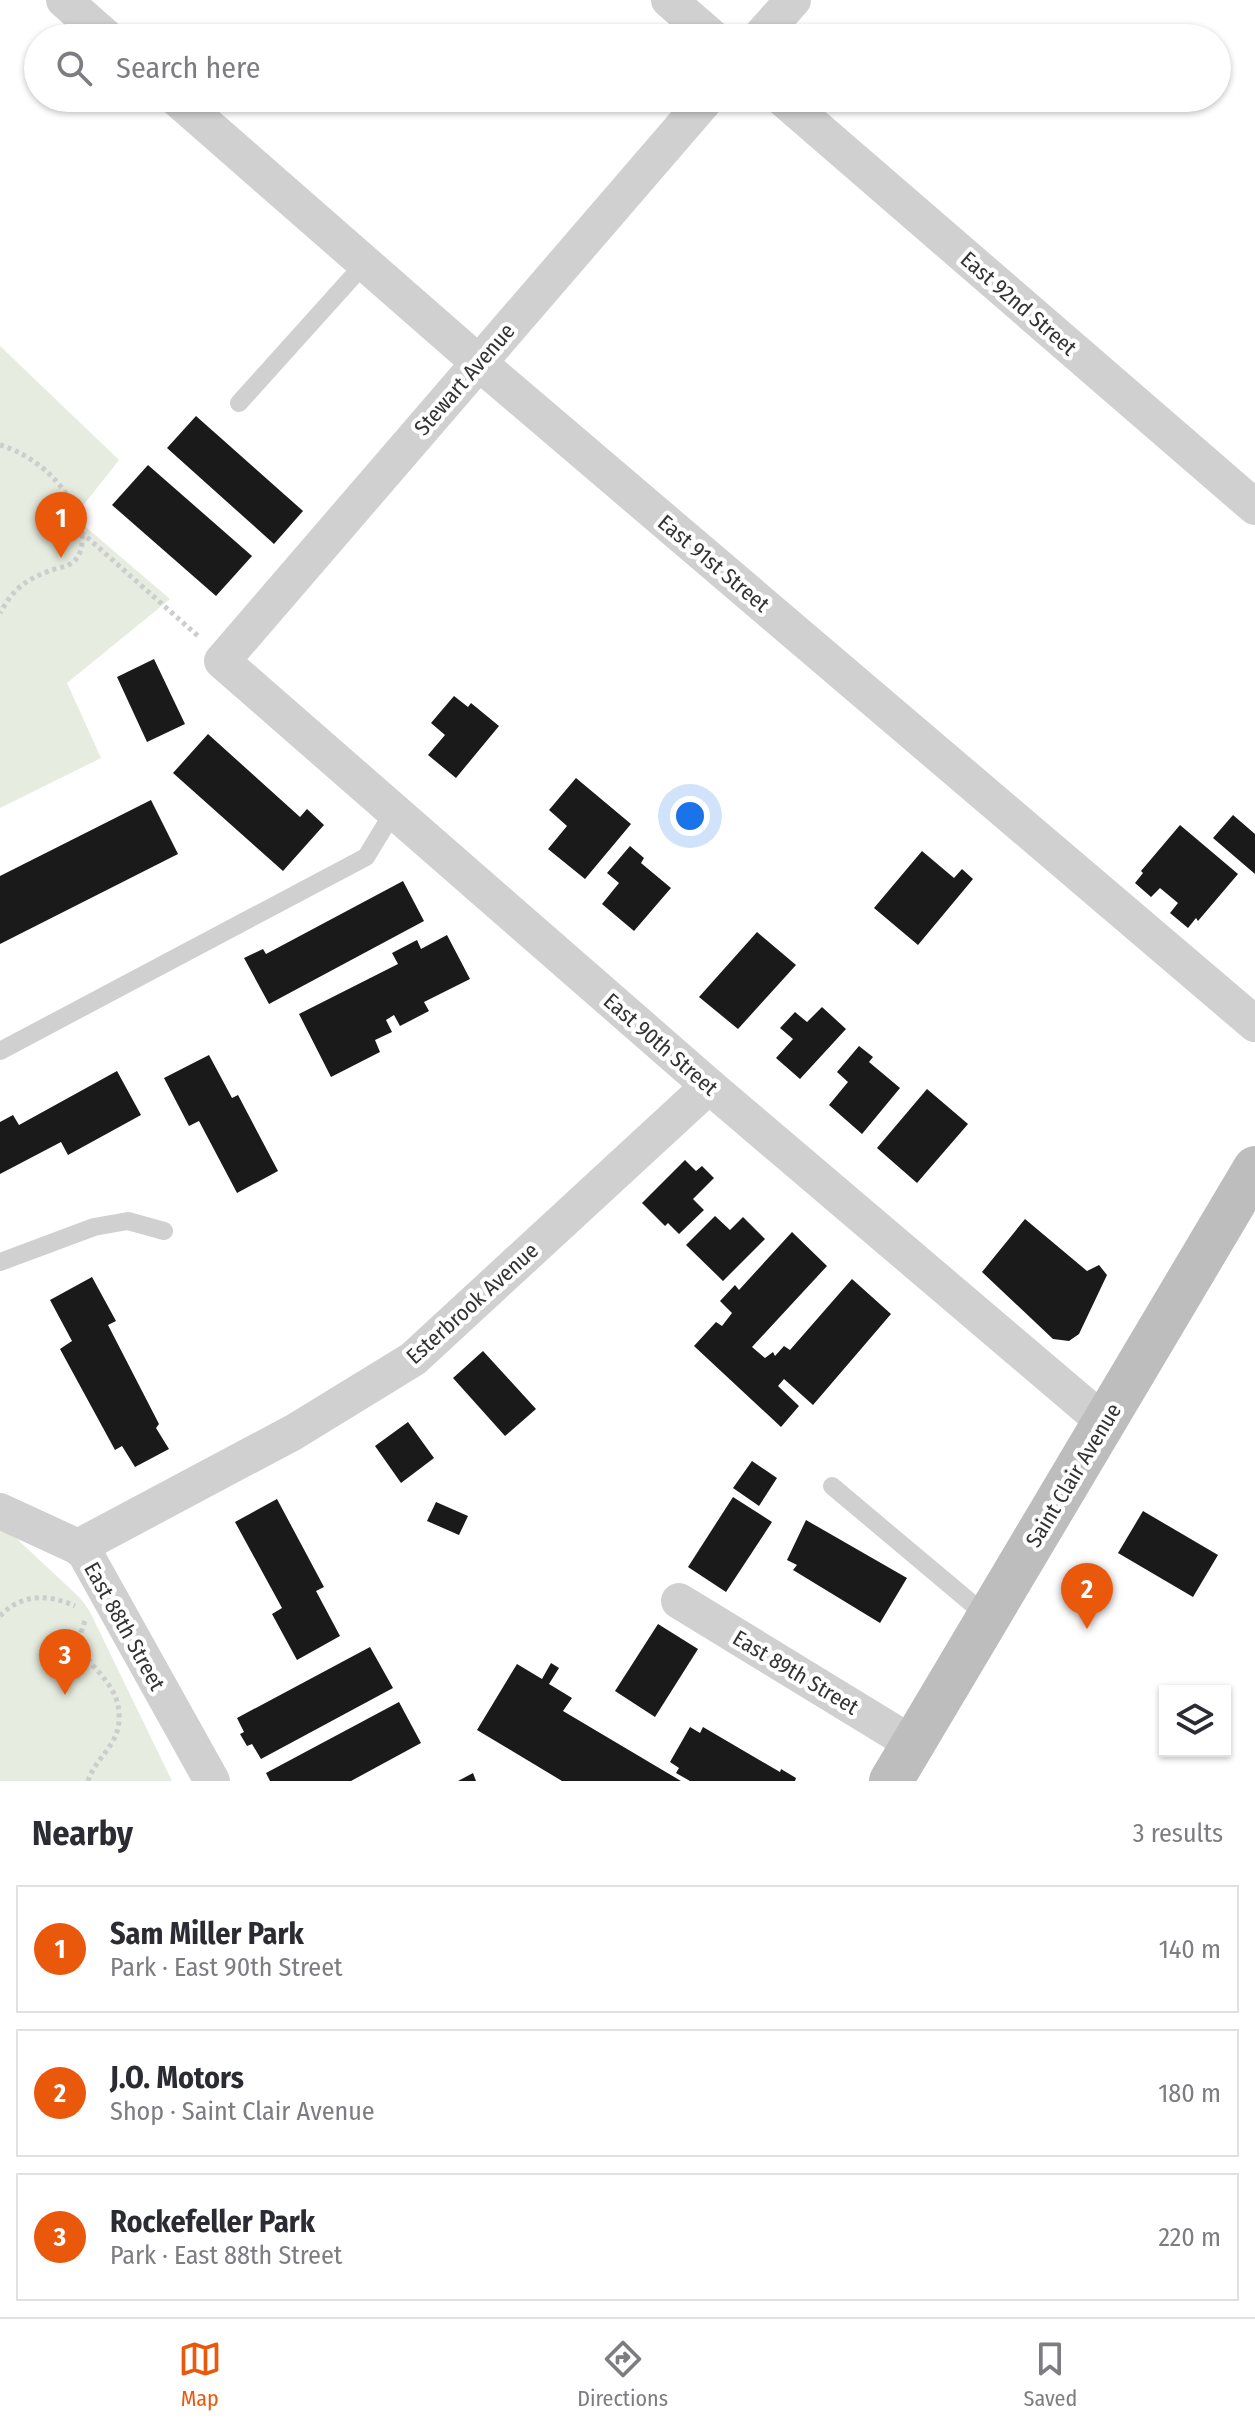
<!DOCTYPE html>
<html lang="en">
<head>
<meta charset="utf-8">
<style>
  :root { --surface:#fff; --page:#f7f7f7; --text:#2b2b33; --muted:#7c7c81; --line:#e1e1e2; --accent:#ea580c }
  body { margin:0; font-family:"Fira Sans Condensed",sans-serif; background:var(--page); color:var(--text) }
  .controls { position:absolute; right:24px; bottom:24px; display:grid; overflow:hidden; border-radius:0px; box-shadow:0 2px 6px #0004 }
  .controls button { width:72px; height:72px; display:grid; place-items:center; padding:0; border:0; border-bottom:2px solid var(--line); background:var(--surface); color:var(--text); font:40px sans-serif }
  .you { position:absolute; left:690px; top:816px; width:28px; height:28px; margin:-20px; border:6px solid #fff; border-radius:50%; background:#1a73e8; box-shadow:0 0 0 12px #1a73e833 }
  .badge { display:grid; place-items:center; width:52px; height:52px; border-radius:50%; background:var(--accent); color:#fff; font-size:26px; font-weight:700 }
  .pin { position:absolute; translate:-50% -66px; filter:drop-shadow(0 2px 4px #0008) }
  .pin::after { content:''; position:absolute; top:42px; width:28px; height:24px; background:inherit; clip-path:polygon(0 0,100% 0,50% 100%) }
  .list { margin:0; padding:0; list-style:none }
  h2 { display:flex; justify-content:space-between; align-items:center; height:104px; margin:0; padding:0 32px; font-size:34px }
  h2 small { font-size:26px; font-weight:400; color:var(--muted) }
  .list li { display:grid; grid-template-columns:52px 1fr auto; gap:24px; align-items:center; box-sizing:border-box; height:128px; margin:0 16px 16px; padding:0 16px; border:2px solid var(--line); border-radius:0px }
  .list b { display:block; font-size:30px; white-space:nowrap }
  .list p { margin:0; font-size:26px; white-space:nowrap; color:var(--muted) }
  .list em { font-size:26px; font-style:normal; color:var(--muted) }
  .icon { flex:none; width:44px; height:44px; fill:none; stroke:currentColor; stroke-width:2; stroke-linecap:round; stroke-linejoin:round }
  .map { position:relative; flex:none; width:1255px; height:1781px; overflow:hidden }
  .search { position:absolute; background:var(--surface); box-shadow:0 2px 6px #0004; left:24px; right:24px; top:24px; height:88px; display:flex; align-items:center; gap:20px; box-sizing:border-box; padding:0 28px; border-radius:44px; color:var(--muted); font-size:30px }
  .sheet { height:536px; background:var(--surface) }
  nav { display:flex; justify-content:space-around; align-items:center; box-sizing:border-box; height:112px; border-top:2px solid var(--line); background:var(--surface); font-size:22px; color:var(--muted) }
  nav a { display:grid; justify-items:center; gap:4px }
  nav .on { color:var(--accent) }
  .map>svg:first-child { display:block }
  .green { fill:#e6ecdf }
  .building { fill:#1a1a1a }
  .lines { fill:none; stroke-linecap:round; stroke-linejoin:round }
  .path { stroke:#cdcdcd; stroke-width:5; stroke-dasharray:4 4; stroke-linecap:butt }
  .lane { stroke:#d0d0d0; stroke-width:18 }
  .street { stroke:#d0d0d0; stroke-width:36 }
  .secondary { stroke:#bdbdbd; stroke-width:44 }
  .labels { text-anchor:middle; stroke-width:8; stroke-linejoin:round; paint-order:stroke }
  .street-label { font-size:22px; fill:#333; stroke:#fff }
</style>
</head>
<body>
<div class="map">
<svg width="1255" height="1781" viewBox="0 0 1255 1781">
  <rect width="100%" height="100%" fill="#fff"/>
  <g class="green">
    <polygon points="0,346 119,460 74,517 170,599 67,683 101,758 0,808"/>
    <polygon points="0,1523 80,1598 89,1610 172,1781 0,1781"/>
  </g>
  <g class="building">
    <polygon points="196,416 303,511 274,544 167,448"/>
    <polygon points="148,465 252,556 216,596 112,505"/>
    <polygon points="154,659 185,724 147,742 117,677"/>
    <polygon points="454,696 468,707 471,703 499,726 456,778 428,755 445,735 431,723"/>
    <polygon points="208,734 300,817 307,809 324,825 283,871 173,773"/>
    <polygon points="576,778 631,824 585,879 548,849 567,826 549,810"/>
    <polygon points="151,800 178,854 0,944 0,876"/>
    <polygon points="1233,815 1255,834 1255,874 1213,838"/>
    <polygon points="1180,825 1238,874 1198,921 1196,918 1188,928 1170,913 1178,903 1160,888 1151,897 1135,883 1143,873 1141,871"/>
    <polygon points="630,846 644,858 641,863 671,888 634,931 602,904 619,883 607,873"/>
    <polygon points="922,851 954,878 962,869 973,879 918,945 874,908"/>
    <polygon points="403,881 424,921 269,1004 244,958 263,949 266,954"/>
    <polygon points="757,932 796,965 738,1029 699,997"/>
    <polygon points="447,935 470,979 424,1002 429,1011 400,1026 394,1015 386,1020 392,1032 375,1040 380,1052 331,1077 299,1014 398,964 392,953 417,940 421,949"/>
    <polygon points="822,1007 846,1029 800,1079 776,1058 793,1039 780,1028 795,1012 807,1022"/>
    <polygon points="859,1046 873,1057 869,1062 900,1088 862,1134 829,1105 848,1082 837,1072"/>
    <polygon points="209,1055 232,1098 238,1095 278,1171 237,1193 199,1121 189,1126 164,1078"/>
    <polygon points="117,1071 141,1115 68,1155 61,1142 0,1174 0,1122 13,1115 19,1125"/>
    <polygon points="927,1089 968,1124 917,1183 877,1148"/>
    <polygon points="685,1160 696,1171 702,1166 714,1178 693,1199 704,1210 679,1234 668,1223 665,1226 642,1203"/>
    <polygon points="715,1216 730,1230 743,1217 765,1239 723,1281 686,1245"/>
    <polygon points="1025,1219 1087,1271 1099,1265 1107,1275 1079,1334 1069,1341 1053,1339 982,1272"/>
    <polygon points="792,1232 827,1266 752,1347 765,1358 773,1352 775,1356 784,1346 790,1350 852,1279 891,1314 813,1405 784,1379 778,1386 799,1406 781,1427 694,1346 716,1322 722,1326 732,1313 720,1301 735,1285 739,1290"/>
    <polygon points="92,1277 116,1321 108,1325 159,1424 156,1428 169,1449 135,1467 122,1446 115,1450 60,1349 72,1341 50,1300"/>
    <polygon points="483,1351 536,1409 505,1436 453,1378"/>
    <polygon points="408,1422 434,1458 401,1483 375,1446"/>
    <polygon points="752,1461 777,1478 759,1506 733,1488"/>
    <polygon points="733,1497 772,1522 726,1592 688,1567"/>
    <polygon points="277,1499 324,1587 316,1591 340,1636 297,1660 272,1614 282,1608 235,1522"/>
    <polygon points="436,1502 468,1516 459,1535 427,1521"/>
    <polygon points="1143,1511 1218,1555 1193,1597 1118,1553"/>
    <polygon points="806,1520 907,1578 880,1623 793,1570 797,1565 787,1560"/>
    <polygon points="658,1624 698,1649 655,1717 615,1691"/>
    <polygon points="370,1647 393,1688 261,1759 252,1744 247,1746 240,1734 244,1732 237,1718"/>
    <polygon points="551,1663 559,1668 549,1684 572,1698 563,1711 681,1781 562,1781 477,1730 517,1664 542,1679"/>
    <polygon points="399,1702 421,1743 351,1781 270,1781 266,1773"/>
    <polygon points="690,1727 700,1733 703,1727 780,1772 781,1769 796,1778 795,1781 690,1781 676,1773 679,1768 670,1762"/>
    <polygon points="473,1773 476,1781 458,1781"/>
  </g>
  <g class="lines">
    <g class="path">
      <path d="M0,445C40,457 77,493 82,535C83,545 81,556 72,563C67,567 56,568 49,571C23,581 13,590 0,613"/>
      <polyline points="81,532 198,636"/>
      <path d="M0,1616C22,1593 48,1594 75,1606"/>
      <path d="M85,1621C66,1663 117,1670 119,1714C121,1745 96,1756 88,1781"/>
    </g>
    <g class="lane">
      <polyline points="239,403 365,263"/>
      <polyline points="0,1051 366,857 394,811"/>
      <polyline points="0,1262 94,1227 128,1221 164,1231"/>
      <polyline points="832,1486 988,1617"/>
    </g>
    <g class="street">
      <polyline points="64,0 107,38"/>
      <polyline points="669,0 713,38"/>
      <polyline points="759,38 793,0"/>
      <polyline points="176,98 479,363 1255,1024"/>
      <polyline points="707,98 222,661 709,1086 1104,1422"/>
      <polyline points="782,98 1255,507"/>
      <polyline points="0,1511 78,1547 85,1553 212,1781"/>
      <polyline points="78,1547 294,1432 413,1359 709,1086"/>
      <polyline points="679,1601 913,1744"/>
    </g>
    <polyline class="secondary" points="891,1781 1255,1168"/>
  </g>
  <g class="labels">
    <g class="street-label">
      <text transform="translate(1019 303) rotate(41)" y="8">East 92nd Street</text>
      <text transform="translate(464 379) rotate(-49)" y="8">Stewart Avenue</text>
      <text transform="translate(714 563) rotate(40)" y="8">East 91st Street</text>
      <text transform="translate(661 1044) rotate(41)" y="8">East 90th Street</text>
      <text transform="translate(472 1303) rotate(-42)" y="8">Esterbrook Avenue</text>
      <text transform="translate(1073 1475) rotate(-59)" y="8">Saint Clair Avenue</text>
      <text transform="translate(125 1626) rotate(61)" y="8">East 88th Street</text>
      <text transform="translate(796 1672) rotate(31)" y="8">East 89th Street</text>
    </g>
  </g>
</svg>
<div class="controls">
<button><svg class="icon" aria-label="layers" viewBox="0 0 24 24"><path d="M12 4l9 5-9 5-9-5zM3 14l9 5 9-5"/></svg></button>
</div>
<div class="you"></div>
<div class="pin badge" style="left:61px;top:558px">1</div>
<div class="pin badge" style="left:1087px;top:1629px">2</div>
<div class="pin badge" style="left:65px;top:1695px">3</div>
<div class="search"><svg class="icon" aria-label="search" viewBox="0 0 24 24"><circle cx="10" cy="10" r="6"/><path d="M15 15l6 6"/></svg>Search here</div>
</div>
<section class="sheet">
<h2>Nearby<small>3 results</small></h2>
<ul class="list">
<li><span class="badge">1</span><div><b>Sam Miller Park</b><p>Park · East 90th Street</p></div><em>140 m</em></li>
<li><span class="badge">2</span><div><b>J.O. Motors</b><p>Shop · Saint Clair Avenue</p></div><em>180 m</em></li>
<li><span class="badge">3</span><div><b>Rockefeller Park</b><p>Park · East 88th Street</p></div><em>220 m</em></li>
</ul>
</section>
<nav>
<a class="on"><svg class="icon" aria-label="map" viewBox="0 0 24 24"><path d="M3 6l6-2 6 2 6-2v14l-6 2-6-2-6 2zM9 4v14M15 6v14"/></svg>Map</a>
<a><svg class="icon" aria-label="directions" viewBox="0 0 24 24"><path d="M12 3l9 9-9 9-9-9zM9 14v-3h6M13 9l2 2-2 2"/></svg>Directions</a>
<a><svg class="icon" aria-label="saved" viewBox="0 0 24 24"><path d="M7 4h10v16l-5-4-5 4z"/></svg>Saved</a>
</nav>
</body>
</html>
